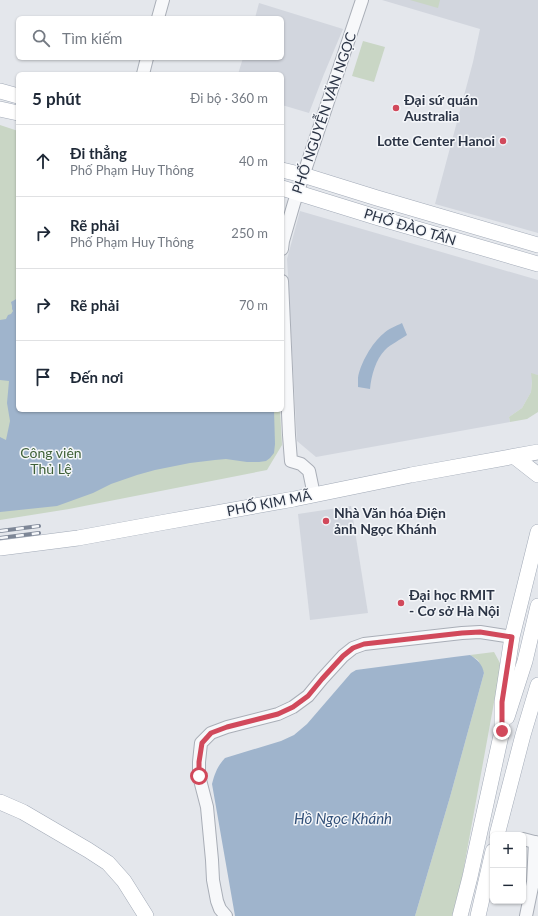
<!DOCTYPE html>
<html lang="vi">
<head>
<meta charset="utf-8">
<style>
  :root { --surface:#fff; --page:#f6f6f7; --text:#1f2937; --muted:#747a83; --line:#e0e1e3 }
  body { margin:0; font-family:Lato,sans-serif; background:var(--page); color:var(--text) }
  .controls { position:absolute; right:12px; bottom:12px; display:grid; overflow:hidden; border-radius:6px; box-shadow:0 1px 3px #0004 }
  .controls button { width:36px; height:36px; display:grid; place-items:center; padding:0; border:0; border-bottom:1px solid var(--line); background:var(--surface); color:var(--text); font:20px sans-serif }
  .stop { position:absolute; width:12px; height:12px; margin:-9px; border:3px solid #d1495b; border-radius:50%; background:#fff }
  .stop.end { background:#d1495b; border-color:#fff; box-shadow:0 1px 4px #0008 }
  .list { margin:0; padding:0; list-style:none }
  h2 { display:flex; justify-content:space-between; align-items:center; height:52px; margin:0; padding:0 16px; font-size:17px }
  h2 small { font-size:13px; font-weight:400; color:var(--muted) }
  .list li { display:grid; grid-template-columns:26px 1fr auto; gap:12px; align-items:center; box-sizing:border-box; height:72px; padding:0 16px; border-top:1px solid var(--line) }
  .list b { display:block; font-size:15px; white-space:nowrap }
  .list p { margin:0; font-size:13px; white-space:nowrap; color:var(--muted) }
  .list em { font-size:13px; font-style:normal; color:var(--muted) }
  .icon { flex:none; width:22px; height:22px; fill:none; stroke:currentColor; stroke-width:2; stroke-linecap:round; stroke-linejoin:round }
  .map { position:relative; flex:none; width:538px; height:916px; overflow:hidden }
  .search { position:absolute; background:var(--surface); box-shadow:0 1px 3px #0004; left:16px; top:16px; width:268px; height:44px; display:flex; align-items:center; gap:10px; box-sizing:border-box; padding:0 14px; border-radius:6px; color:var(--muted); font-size:15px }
  .panel { position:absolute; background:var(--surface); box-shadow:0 1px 3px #0004; left:16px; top:72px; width:268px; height:340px; border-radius:6px }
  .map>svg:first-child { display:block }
  .built { fill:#d2d6de }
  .green { fill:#c9d6c5 }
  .water { fill:#9fb4cc }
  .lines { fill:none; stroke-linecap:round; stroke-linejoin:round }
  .minor-casing { stroke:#a9aeb7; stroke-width:14 }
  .major-casing { stroke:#a3abb8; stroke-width:16 }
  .minor { stroke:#f7f8fa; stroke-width:12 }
  .major { stroke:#fff; stroke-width:15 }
  .rail-casing { stroke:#7d8696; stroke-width:4 }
  .rail { stroke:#f4f6f9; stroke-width:2.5; stroke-dasharray:8; stroke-linecap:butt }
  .route { stroke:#d1495b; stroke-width:5 }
  .poi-dot { fill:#d1495b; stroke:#f4f6f9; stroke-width:1.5 }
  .labels { text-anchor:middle; stroke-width:3; stroke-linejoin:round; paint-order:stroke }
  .poi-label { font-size:14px; font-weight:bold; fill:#2b3445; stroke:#f4f6f9; text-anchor:start }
  .street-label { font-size:14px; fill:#2b3445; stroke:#f4f6f9 }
  .park-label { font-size:14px; fill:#3f6138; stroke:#f4f6f9 }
  .water-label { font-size:15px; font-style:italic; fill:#34527a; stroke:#f4f6f9 }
</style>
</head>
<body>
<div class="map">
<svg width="538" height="916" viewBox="0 0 538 916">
  <rect width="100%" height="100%" fill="#e4e7ec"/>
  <g class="built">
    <polygon points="382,0 538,0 538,233 435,204 473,62 480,29"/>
    <polygon points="259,3 343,29 324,74 309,113 282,105 282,74 238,74 243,58 282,58 282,18 255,18"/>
    <polygon points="300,211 538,280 538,375 532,374 532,381 531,392 522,408 509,417 510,422 316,457 297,441 287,259"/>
    <polygon points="351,506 368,613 310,620 298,514"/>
  </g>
  <g class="green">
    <polygon points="410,0 440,0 438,8"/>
    <polygon points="363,41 385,47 374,82 352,76"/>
    <polygon points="0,125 18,131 18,410 280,410 282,445 267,470 69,509 0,520"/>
    <polygon points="531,373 538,375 538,412 527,419 510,422 509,417 522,408 531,392 532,381"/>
    <polygon points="494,652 500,663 499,675 462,878 452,916 415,916 450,797 484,673 478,660 470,655"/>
  </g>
  <g class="water">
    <polygon points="18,298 18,410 274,410 275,444 274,453 270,458 266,461 259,462 247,462 226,459 215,460 190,463 155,470 137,475 111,484 93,493 57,506 0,512 0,437 6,440 10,421 7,403 9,381 0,380 0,320 6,319 8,315 11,314 13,311 12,309 12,306 11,302"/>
    <path d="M402,323L407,335C400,340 391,344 385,350C376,359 371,376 370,389L358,387C358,384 358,381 358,378C360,364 372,343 383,334C388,329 396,326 402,323Z"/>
    <path d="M470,655C478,660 482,664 484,673L450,797L415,916H235L212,784C215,773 217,767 225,758L281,741L294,735L307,724L351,673L356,670L454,657Z"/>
  </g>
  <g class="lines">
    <defs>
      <g id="minor">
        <polyline points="158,18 163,0"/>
        <polyline points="143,74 147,58"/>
        <polyline points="282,249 283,241 294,203 362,0"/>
        <polyline points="282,281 289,435 291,461 301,464 309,471 314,495"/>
        <polyline points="523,839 538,843"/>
        <polyline points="226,916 220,909 217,901 213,880 212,860 207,807 199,776 199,762 201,743 211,733 227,727 278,714 293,707 308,696 322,679 343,656 353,648 364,644 462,633 480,632 512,637"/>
        <polyline points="526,916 533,882 535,842"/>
      </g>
      <g id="major">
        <polyline points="0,91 18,96"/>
        <polyline points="0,109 18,113"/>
        <polyline points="282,170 303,175 377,198 538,245"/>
        <polyline points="282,188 379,218 538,264"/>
        <polyline points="515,457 538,475"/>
        <polyline points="0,548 78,538 160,523 294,499 411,475 538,452"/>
        <polyline points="507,717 525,661 538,606"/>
        <polyline points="0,802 23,812 88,850 108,863 124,881 146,916"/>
        <polyline points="497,835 523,735 538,685"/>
        <polyline points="460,916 470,877 502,731 502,702 512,637 538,532"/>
        <polyline points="478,916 493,851"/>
      </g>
    </defs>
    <use href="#minor" class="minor-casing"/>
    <use href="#major" class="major-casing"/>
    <use href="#minor" class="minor"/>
    <use href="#major" class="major"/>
    <defs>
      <g id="rail">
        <polyline points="0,531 39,526"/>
        <polyline points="0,538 39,533"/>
      </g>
    </defs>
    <use href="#rail" class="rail-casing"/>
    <use href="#rail" class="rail"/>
  </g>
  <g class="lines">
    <polyline class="route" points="199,776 199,762 202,743 211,733 227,727 278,714 293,707 308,696 322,679 343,656 353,648 364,644 462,633 480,632 512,637 502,702 502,731"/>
  </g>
  <g class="poi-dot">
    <circle cx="396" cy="108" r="4"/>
    <circle cx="503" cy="141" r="4"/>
    <circle cx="326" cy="521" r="4"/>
    <circle cx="401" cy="603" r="4"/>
  </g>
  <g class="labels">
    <g class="poi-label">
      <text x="404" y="105">Đại sứ quán<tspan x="404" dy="16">Australia</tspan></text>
      <text x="495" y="146" text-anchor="end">Lotte Center Hanoi</text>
      <text x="334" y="518">Nhà Văn hóa Điện<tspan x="334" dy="16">ảnh Ngọc Khánh</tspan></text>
      <text x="409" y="600">Đại học RMIT<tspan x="409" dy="16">- Cơ sở Hà Nội</tspan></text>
    </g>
    <g class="street-label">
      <text transform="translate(324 113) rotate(-71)" y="5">PHỐ NGUYỄN VĂN NGỌC</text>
      <text transform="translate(410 227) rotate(17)" y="5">PHỐ ĐÀO TẤN</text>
      <text transform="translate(269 503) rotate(-11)" y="5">PHỐ KIM MÃ</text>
    </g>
    <g class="park-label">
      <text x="51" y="458">Công viên<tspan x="51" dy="16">Thủ Lệ</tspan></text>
    </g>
    <g class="water-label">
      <text x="343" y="824">Hồ Ngọc Khánh</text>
    </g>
  </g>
</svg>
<div class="controls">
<button>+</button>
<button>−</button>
</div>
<div class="stop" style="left:199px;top:776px"></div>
<div class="stop end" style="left:502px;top:731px"></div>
<div class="search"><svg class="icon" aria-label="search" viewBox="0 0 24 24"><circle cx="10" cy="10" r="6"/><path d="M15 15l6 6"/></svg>Tìm kiếm</div>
<section class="panel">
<h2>5 phút<small>Đi bộ · 360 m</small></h2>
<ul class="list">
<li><svg class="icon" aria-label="ahead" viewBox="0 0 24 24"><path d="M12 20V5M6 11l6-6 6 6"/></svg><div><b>Đi thẳng</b><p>Phố Phạm Huy Thông</p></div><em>40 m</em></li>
<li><svg class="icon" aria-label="right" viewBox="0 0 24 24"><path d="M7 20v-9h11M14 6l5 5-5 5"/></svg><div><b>Rẽ phải</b><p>Phố Phạm Huy Thông</p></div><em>250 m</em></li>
<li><svg class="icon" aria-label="right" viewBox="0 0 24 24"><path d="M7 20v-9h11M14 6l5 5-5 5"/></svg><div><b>Rẽ phải</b></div><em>70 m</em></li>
<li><svg class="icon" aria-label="arrive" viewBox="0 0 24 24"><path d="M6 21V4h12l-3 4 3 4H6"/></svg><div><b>Đến nơi</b></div></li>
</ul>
</section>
</div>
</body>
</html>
